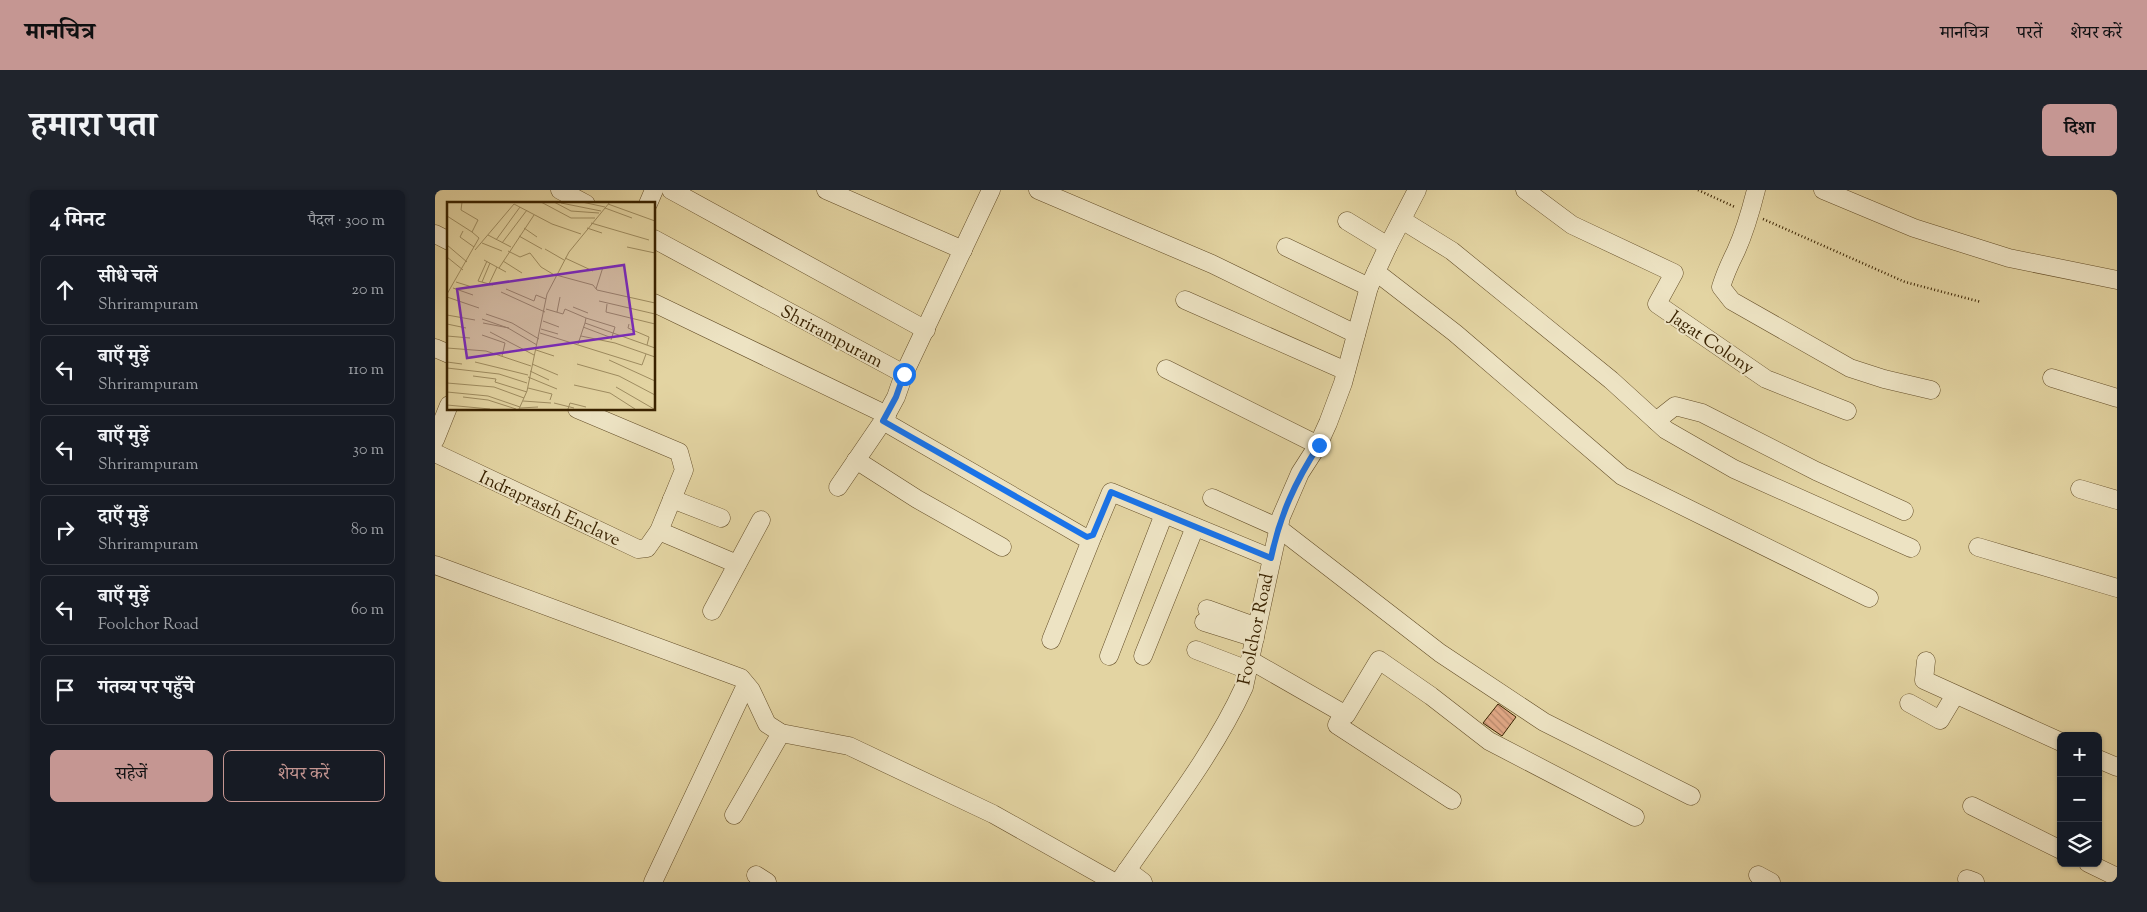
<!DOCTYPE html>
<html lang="hi">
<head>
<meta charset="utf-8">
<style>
  :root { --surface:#171b24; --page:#20242c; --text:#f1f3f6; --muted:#9ea1a6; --line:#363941; --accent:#c59692 }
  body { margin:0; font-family:"Sorts Mill Goudy","Noto Serif Devanagari",serif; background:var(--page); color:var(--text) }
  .controls { position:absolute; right:15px; bottom:15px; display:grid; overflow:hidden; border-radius:8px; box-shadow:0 1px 4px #0004 }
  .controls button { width:45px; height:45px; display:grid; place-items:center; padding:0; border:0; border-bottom:1px solid var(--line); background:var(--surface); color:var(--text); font:25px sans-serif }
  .stop { position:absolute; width:15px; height:15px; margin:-11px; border:4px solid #1a73e8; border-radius:50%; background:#fff }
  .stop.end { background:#1a73e8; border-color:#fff; box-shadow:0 1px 5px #0008 }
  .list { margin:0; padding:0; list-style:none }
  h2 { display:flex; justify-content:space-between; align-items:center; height:65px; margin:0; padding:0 20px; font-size:21px }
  h2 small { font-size:16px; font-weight:400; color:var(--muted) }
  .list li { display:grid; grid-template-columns:32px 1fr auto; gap:15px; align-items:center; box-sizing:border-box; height:70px; margin:0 10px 10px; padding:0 10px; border:1px solid var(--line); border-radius:8px }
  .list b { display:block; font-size:19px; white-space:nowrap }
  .list p { margin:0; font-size:16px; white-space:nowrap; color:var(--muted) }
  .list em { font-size:16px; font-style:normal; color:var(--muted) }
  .actions { display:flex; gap:10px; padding:15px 20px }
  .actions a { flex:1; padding:11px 0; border:1px solid var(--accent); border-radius:8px; text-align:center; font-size:18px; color:var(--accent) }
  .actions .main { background:var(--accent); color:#111 }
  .icon { flex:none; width:28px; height:28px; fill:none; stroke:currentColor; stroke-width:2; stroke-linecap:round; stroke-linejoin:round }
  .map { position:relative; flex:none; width:1682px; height:692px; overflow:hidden; border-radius:8px }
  header { display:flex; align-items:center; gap:30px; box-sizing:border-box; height:70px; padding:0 25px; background:var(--accent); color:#111 }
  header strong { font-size:24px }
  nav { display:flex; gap:28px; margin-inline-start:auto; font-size:18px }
  .intro { display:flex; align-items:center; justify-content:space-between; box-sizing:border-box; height:120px; padding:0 30px }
  h1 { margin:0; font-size:35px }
  .button { padding:12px 22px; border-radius:8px; background:var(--accent); color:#111; font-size:18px; font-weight:700 }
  main { display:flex; gap:30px; padding:0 30px }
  aside { flex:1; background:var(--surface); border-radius:8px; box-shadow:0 1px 4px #0004 }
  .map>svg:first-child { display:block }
  .building { fill:url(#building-back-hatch); stroke:#392200 }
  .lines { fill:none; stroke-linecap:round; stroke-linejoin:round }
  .minor-casing { stroke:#644e28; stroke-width:19 }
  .path { stroke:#392200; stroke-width:2.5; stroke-dasharray:1 2.5; stroke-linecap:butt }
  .minor { stroke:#ede3c3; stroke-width:18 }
  .route { stroke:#1a73e8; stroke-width:6 }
  .labels { text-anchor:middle; stroke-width:4; stroke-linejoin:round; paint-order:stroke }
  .street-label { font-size:18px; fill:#392200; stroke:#ede3c3 }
  .inset-road { fill:none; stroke:#9f8d61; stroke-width:1 }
  .view { fill:#7b2cbf; fill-opacity:0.15; stroke:#7b2cbf; stroke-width:2.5 }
  .inset-edge { fill:none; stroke:#392200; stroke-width:2.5 }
</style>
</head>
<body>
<header>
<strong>मानचित्र</strong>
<nav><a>मानचित्र</a><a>परतें</a><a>शेयर करें</a></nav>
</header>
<div class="intro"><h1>हमारा पता</h1><a class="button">दिशा</a></div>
<main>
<aside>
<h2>4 मिनट<small>पैदल · 300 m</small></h2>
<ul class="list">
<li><svg class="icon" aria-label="ahead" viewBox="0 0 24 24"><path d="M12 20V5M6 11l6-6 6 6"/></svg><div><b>सीधे चलें</b><p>Shrirampuram</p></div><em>20 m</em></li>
<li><svg class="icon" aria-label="left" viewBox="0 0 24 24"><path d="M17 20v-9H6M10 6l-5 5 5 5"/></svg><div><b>बाएँ मुड़ें</b><p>Shrirampuram</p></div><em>110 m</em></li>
<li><svg class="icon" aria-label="left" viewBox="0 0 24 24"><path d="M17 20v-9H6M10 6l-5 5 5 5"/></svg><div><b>बाएँ मुड़ें</b><p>Shrirampuram</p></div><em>30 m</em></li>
<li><svg class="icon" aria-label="right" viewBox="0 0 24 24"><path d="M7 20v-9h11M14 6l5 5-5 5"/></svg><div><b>दाएँ मुड़ें</b><p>Shrirampuram</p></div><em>80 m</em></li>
<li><svg class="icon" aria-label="left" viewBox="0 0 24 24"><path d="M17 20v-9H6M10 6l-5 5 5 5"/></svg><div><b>बाएँ मुड़ें</b><p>Foolchor Road</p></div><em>60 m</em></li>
<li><svg class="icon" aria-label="arrive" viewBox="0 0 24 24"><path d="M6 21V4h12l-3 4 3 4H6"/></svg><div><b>गंतव्य पर पहुँचे</b></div></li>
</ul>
<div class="actions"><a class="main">सहेजें</a><a>शेयर करें</a></div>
</aside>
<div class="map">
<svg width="1682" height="692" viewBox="0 0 1682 692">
  <defs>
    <pattern id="building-back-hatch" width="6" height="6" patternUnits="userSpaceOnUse" patternTransform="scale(1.25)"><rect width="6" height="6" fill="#e1a886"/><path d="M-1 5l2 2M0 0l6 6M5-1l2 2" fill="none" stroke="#b7886b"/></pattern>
  </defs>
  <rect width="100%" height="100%" fill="#e3d4a2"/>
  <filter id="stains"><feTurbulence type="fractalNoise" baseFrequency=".004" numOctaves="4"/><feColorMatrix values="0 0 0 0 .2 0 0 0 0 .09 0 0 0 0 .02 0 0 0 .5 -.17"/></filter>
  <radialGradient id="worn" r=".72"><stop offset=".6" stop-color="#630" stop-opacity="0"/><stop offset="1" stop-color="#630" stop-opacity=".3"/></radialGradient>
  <polygon class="building" points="1063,514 1081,527 1067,546 1048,533"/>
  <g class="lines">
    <defs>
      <g id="minor">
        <polyline points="125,0 151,14"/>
        <polyline points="236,0 491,140"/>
        <polyline points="391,0 528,60"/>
        <polyline points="603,0 777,74 921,144"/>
        <polyline points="1090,0 1137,35 1239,83 1222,114 1331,189 1412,221"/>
        <path d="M1321,0C1316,20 1310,41 1301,61C1295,73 1290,84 1286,97L1297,111L1415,178L1449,189L1496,200"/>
        <polyline points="1388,0 1479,38 1574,68 1682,90"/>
        <polyline points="213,14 219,0"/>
        <polyline points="967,30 1017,61 1176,190 1231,240 1299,279 1476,358"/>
        <polyline points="912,31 953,56"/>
        <polyline points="0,44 14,51"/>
        <polyline points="219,49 469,184 461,207 448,231 647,346 652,347 658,345 676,302 836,368"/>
        <polyline points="851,57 934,97"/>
        <polyline points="941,82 1020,143 1187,286 1434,408"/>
        <polyline points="750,110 911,181"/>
        <polyline points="219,113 452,225"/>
        <polyline points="0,158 14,164"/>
        <polyline points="731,179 883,255"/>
        <polyline points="469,184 556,0"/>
        <polyline points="1617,188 1682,208"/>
        <polyline points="1221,231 1240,216 1267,223 1381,281 1469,321"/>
        <polyline points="0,250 14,215"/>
        <polyline points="0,263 203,359 212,358 224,341 249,280 244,262 142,219"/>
        <polyline points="421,270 482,309 567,357"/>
        <polyline points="403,297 448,231"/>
        <polyline points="1645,299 1682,310"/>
        <polyline points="777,308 842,337 1005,463 1109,532 1256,606"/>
        <polyline points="237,309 286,328"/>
        <polyline points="224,341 302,374"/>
        <polyline points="1543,357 1682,398"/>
        <polyline points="0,375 306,488 316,500 332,534 346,543 414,556 558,624 679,692"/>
        <polyline points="772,419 822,437"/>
        <polyline points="277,421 326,330"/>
        <polyline points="769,432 820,448"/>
        <polyline points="616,450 658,345"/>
        <polyline points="761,460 813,480"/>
        <polyline points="674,466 729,324"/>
        <polyline points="708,466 760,337"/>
        <polyline points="815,470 911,525 944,470 996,506 1054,551 1200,627"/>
        <polyline points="1491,471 1489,490 1626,552"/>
        <polyline points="1474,513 1505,530 1520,505"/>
        <polyline points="908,523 902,535 1017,610"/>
        <polyline points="1663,569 1682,577"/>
        <polyline points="1537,616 1626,660"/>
        <polyline points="299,625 346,543"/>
        <polyline points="1653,673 1682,687"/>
        <polyline points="692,680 708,692"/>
        <polyline points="321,685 332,692"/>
        <polyline points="1323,685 1336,692"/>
        <polyline points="1532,689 1540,692"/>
        <polyline points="218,692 311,495"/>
        <path d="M684,692C726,630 778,565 809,497L846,327L865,283L883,255L893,233L908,193L934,97L953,56L982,0"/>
      </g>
    </defs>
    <use href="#minor" class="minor-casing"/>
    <g class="path">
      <polyline points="1263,0 1300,17"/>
      <polyline points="1328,29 1470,92 1546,112"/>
    </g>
    <use href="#minor" class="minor"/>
  </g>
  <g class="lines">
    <path class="route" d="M469,184L461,207L448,231L652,347L658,345L676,302L836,368C845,325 860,292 884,255"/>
  </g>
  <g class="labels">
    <g class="street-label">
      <text transform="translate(397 146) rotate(28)" y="6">Shrirampuram</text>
      <text transform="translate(1277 152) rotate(34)" y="6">Jagat Colony</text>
      <text transform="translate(115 318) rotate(25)" y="6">Indraprasth Enclave</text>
      <text transform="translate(820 439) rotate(-78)" y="6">Foolchor Road</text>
    </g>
  </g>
  <g transform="translate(12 12)">
    <rect width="208" height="208" fill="#e3d4a2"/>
    <path class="inset-road" d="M94,0L124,16H148M107,0L124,9L152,11M135,0L158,5M114,1L154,9M161,2L208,19M158,6L185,16M0,14L25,30M144,21L202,38M77,26L90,35M140,26L155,31M16,29L13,35L27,45M41,33L64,45M72,34L95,47M49,38L73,5M35,41L55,49M55,41L80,8M0,43L20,60M180,45L208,51M98,47L117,58M28,48L67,2L105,22L134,32M61,49L73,55L83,51L94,65L109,74M0,55L16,68M118,56L146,69M37,58L59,70M40,59L31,79L46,83M56,59L75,71M52,66L87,13M109,73L146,83L150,88L208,101M9,80L25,85M35,80L43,61M42,82L50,65M6,86L26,93M59,87L87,99L89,93L99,97M149,87L156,65M54,90L98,110M0,92L32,36L25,30L31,18L14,8L15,0M0,95L32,106M152,99L208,112M160,102L159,110L208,122M126,105L141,111M99,107L116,112L118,107L139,116L138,121L208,146M110,110L113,95M39,112L65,121L92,137M0,113L28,118M139,116L168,125L164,138M35,117L61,126L90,143M96,119L112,125M36,121L62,126M0,122L19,126M182,122L181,126L202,135L200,143M136,125L165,136M94,127L111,132M43,130L87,153M93,131L195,163L199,152M35,133L58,141L55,154M0,134L23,136M134,134L168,141L208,155M131,142L138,121M0,146L39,149L84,164M89,148L107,154M162,158L208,179M0,160L15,162M28,160L81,173M85,162L111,173M130,162L172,174L208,193M0,166L52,172L80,181M83,169L102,178M26,174L49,177L48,180L80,190M81,175L110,187M0,181L47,185L77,196M127,183L163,191L188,207M169,185L207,207M81,186L105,192L103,198M0,190L41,194L73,205M16,195L41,198L69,207M76,199L104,201M107,201L127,206M0,203L43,207M73,206L91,205M72,207L80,189L100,92L122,50L163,0M121,207L123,201L139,205"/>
    <path class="view" d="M177,63L187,132L20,156L10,87Z"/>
    <rect width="208" height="208" class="inset-edge"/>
  </g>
  <rect width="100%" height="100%" filter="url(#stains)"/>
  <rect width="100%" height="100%" fill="url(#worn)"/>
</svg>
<div class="controls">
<button>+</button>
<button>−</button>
<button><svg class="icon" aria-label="layers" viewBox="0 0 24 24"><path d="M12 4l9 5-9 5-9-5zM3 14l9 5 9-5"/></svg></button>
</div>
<div class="stop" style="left:469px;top:184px"></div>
<div class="stop end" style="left:884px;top:255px"></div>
</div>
</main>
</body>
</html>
